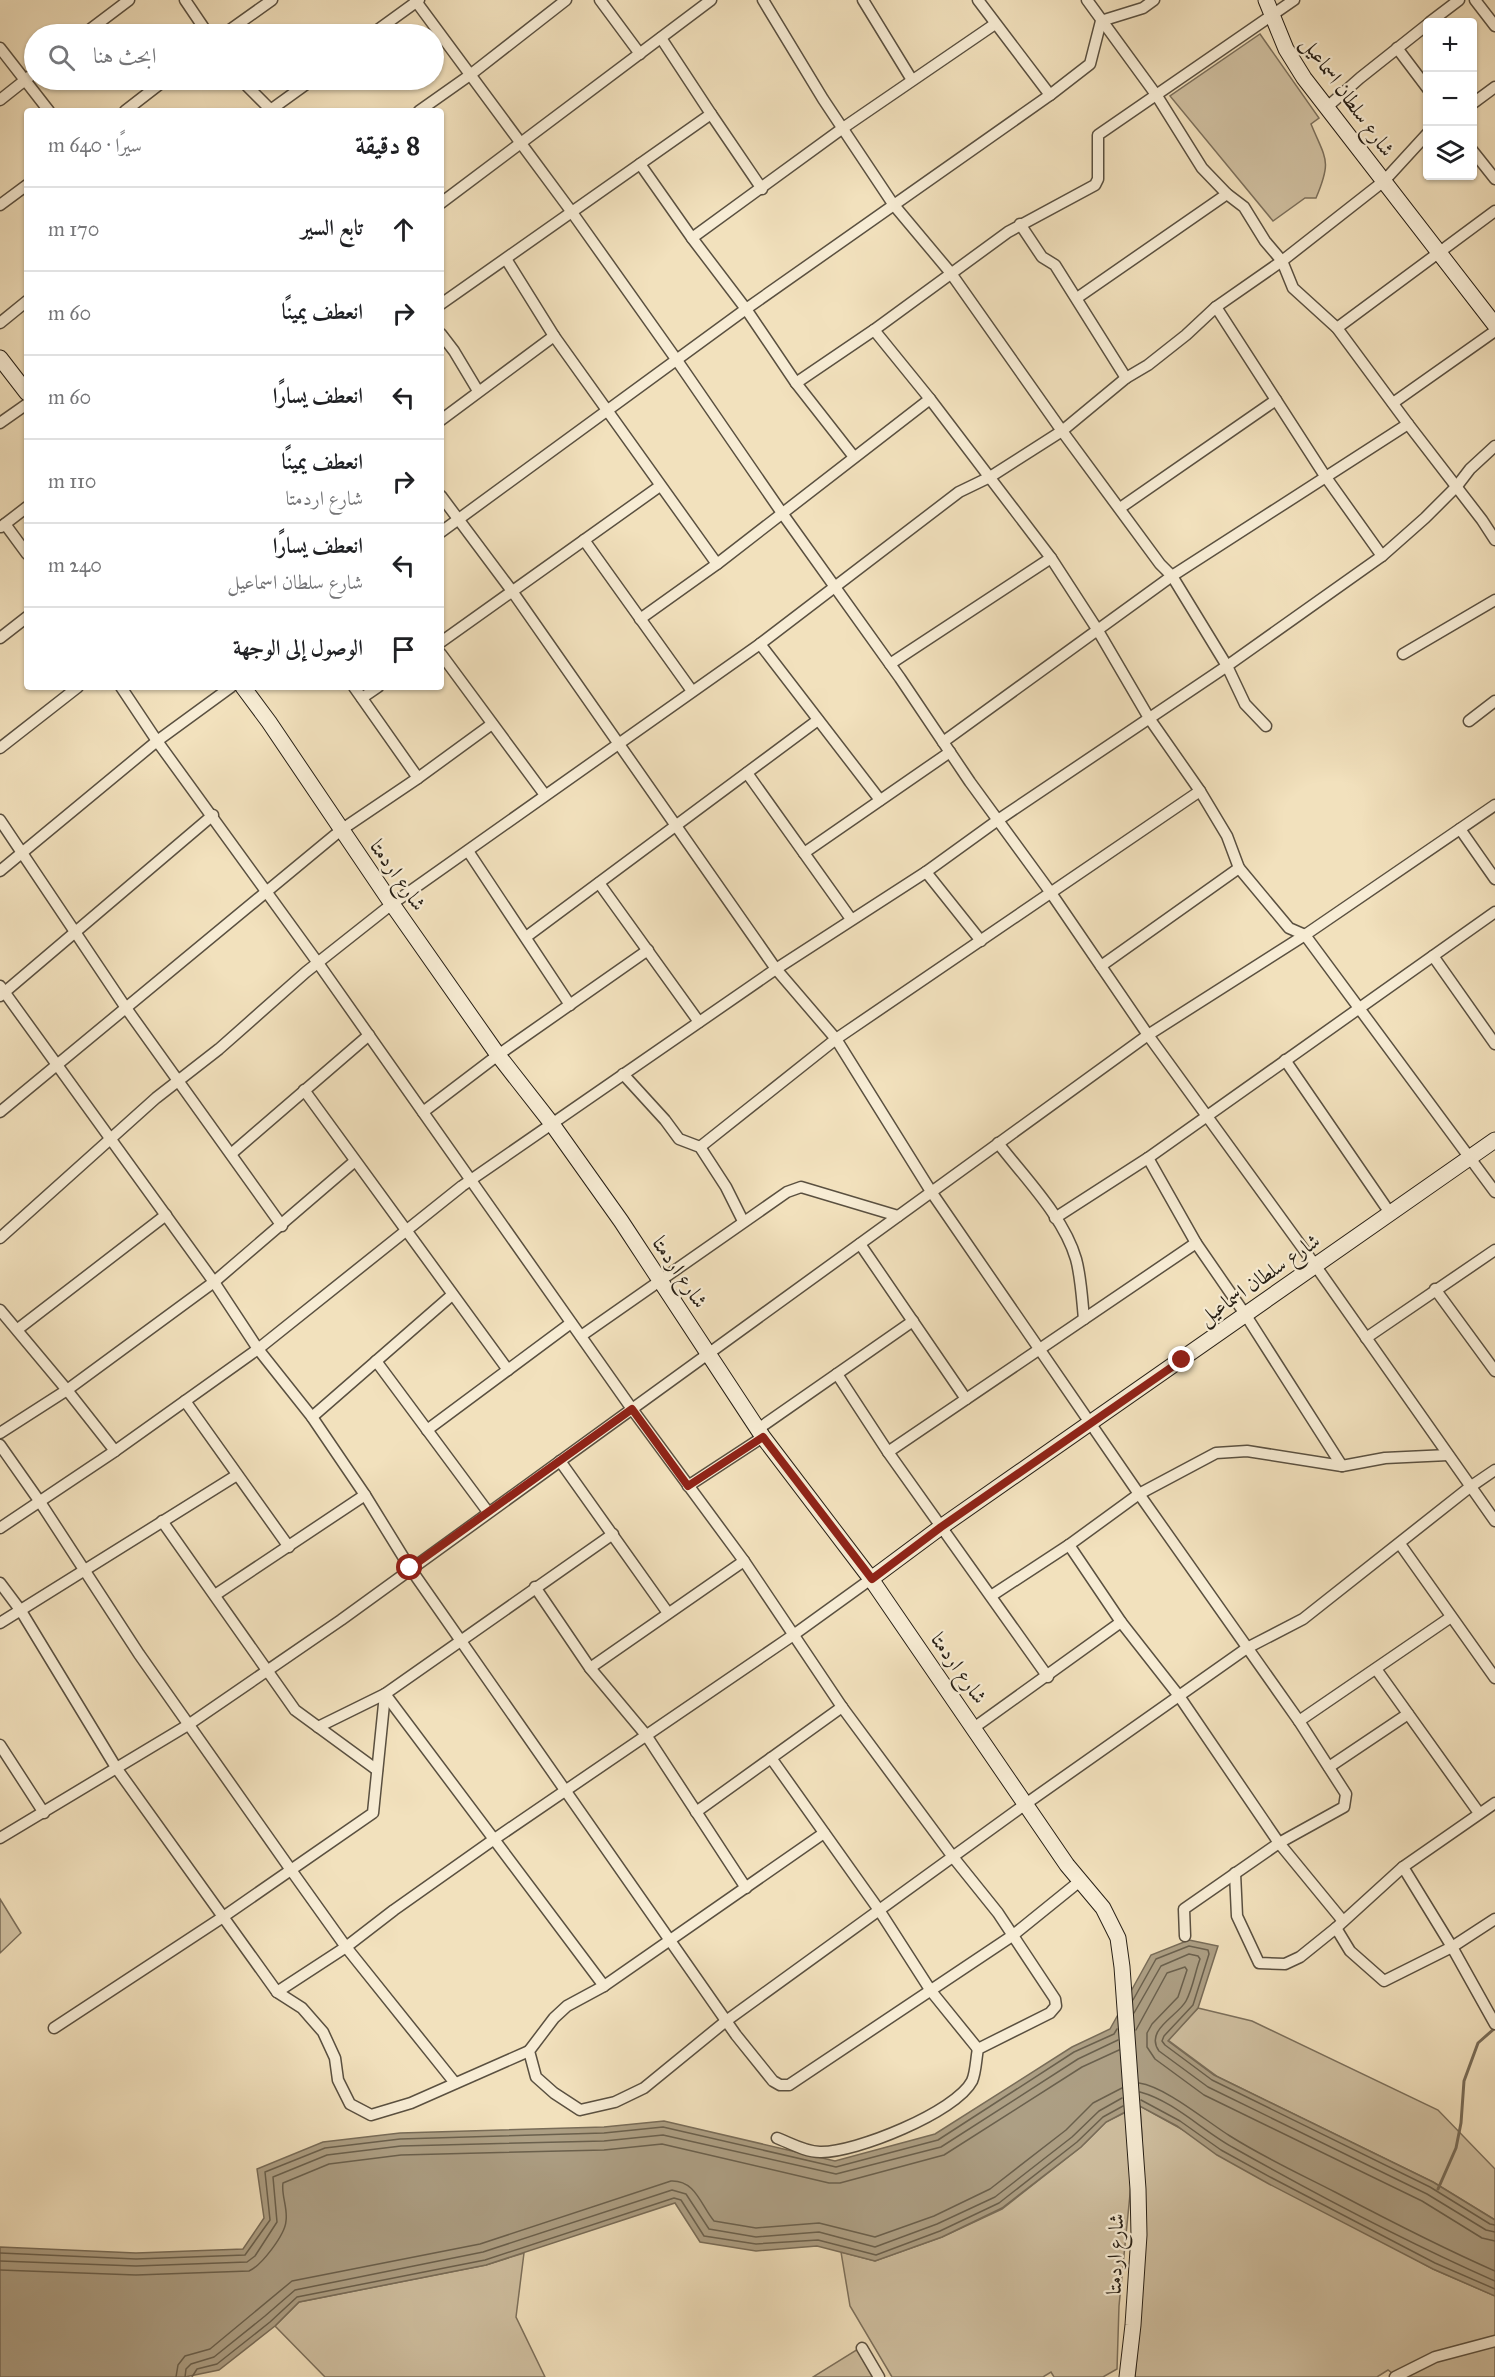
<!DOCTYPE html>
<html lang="ar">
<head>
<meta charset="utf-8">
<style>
  :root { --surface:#fff; --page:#f2f2f2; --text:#202124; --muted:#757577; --line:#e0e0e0 }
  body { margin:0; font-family:"IM FELL Great Primer",Amiri,serif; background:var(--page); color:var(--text); direction:rtl }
  .controls { position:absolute; right:18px; top:18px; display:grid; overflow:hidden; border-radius:6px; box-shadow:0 2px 4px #0004 }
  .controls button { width:54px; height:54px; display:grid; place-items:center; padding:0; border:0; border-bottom:2px solid var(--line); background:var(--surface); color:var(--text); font:30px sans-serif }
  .stop { position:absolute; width:18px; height:18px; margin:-14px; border:4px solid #8f2418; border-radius:50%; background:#fff }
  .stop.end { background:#8f2418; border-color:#fff; box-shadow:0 2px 6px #0008 }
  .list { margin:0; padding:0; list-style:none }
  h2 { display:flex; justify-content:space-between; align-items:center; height:78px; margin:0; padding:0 24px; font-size:26px }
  h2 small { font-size:20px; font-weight:400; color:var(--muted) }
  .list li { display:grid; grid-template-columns:39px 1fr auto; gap:18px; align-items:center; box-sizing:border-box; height:84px; padding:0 24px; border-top:2px solid var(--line) }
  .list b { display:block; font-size:22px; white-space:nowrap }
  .list p { margin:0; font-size:20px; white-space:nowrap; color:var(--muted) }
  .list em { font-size:20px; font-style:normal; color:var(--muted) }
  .icon { flex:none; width:33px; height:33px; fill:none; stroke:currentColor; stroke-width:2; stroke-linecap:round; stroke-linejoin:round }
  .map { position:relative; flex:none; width:1495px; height:2377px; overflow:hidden; direction:ltr }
  .search { position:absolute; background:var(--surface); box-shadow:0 2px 4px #0004; left:24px; top:24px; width:420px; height:66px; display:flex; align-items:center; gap:15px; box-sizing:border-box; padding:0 21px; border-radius:33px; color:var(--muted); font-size:22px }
  .panel { position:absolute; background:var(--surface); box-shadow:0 2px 4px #0004; left:24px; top:108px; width:420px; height:582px; border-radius:6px; direction:rtl }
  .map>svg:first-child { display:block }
  .green { fill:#d0c0a1; stroke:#7c705c; stroke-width:1.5 }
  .water { fill:#ad9f84; stroke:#786c58; stroke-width:1.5 }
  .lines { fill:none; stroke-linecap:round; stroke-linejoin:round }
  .shore { stroke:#6a604d; stroke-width:1.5 }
  .stream { stroke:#786c58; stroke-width:3 }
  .street-casing { stroke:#5a5040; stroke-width:13 }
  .secondary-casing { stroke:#282016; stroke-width:17 }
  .street { stroke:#f7ecd4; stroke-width:10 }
  .secondary { stroke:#f7ecd4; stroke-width:15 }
  .route { stroke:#8f2418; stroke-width:8 }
  .labels { text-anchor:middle; stroke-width:4.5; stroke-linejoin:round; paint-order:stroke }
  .street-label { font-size:21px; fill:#282016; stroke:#f7ecd4 }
</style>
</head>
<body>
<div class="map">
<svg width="1495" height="2377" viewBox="0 0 1495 2377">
  <rect width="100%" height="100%" fill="#f2e1bd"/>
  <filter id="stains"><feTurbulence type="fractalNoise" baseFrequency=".00333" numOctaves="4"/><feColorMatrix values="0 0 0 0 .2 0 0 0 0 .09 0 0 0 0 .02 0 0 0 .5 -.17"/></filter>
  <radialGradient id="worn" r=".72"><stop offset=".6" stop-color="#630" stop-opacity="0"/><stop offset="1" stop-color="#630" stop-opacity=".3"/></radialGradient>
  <g class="green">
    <path d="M1260,34L1319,118L1311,124C1326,160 1332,160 1316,198H1305L1273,221L1170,96Z"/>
    <polygon points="0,1899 21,1933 0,1953"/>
    <polygon points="1198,2008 1252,2021 1438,2110 1495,2169 1495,2220 1433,2182 1218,2077 1168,2040"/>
    <path d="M1140,2106L1433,2269L1495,2296V2377H1397L1388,2370L1377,2377H1135C1144,2287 1147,2197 1140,2106Z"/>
    <polygon points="1126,2112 1131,2184 1119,2306 1117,2369 1103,2377 1054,2377 1051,2372 1043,2377 892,2377 850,2306 841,2252 875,2261 942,2237 1002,2209 1081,2147 1106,2122"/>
    <polygon points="524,2253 516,2317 545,2377 325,2377 275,2326 299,2302 486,2265"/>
    <polygon points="858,2349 873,2377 813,2377"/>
  </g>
  <polygon class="water" points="1189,1940 1218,1946 1198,2008 1168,2041 1214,2075 1433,2182 1495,2220 1495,2296 1433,2269 1269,2184 1217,2155 1177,2126 1138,2105 1106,2122 1081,2147 1002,2208 942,2237 875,2261 817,2246 756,2251 700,2242 675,2203 486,2265 299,2302 275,2326 219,2370 185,2377 0,2377 0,2247 136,2253 243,2249 264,2218 257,2169 323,2142 400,2133 604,2127 664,2121 835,2161 935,2134 1072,2047 1110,2029 1151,1955"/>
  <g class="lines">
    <g class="shore">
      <polyline points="1133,2000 1156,1959 1189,1946 1208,1950 1209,1954 1193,2005 1164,2036 1162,2041 1165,2045 1212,2080 1430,2187 1490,2224 1495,2225"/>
      <path d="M1134,2013L1161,1966L1189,1954L1198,1956L1200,1959C1195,1972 1193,1988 1186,2001C1178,2016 1144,2030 1159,2051L1208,2087L1427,2194L1486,2230L1495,2232"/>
      <polyline points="1136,2030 1167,1973 1185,1967 1187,1970 1178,1997 1152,2024 1147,2033 1147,2047 1155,2059 1204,2095 1422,2201 1482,2238 1495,2241"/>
      <path d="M1139,2083C1166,2087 1206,2121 1230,2136C1263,2157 1300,2174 1335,2192C1388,2220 1440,2247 1495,2271"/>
      <path d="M1140,2092C1174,2101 1204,2132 1234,2148C1319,2196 1406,2242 1495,2281"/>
      <polyline points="1141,2100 1180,2121 1221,2150 1272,2178 1435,2263 1495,2289"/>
      <polyline points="0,2253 136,2259 245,2255 270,2220 265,2172 325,2148 400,2139 604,2133 663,2127 836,2167 938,2140 1074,2052 1114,2034 1117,2029"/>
      <polyline points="0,2261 136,2266 247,2262 255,2256 277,2222 273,2177 327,2155 401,2146 604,2141 663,2135 836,2174 941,2147 1078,2059 1118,2040"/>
      <path d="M0,2270L136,2275L249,2271C261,2266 285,2235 286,2221C288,2208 281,2195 283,2183L329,2164L401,2155L604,2150L662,2144L829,2183H840L944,2155L1082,2067L1119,2050"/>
      <path d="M176,2377L178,2365L185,2356L210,2349L292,2281L480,2244L671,2181C696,2180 701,2206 714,2221L756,2228L819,2223L875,2237L934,2216L990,2189L1066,2130L1093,2103L1122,2088"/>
      <polyline points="185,2377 186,2369 191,2364 214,2357 265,2316 295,2290 483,2252 672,2190 686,2194 709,2229 756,2237 819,2232 875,2247 937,2224 995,2197 1072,2137 1099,2111 1122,2098"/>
      <polyline points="192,2377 197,2369 217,2364 270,2322 297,2297 485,2260 674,2198 681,2200 704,2236 756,2244 818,2240 876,2255 940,2231 999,2203 1077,2142 1103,2117 1123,2106"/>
    </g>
    <polyline class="stream" points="1438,2189 1456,2148 1461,2123 1464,2081 1478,2043 1495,2028"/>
    <defs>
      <g id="street">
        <polyline points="185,0 208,34"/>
        <polyline points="415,0 571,211 676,359 782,513 900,678 970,782 1051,893 1148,1035 1315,1265 1495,1521"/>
        <polyline points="600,0 640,54"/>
        <polyline points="763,0 823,99 893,204 950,272 1062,431 1160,564 1172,576 1227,666 1245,704 1266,726"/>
        <polyline points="863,0 912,80"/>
        <polyline points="978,0 1050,95"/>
        <polyline points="1087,0 1157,96 1202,168 1227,194 1244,207 1265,241 1282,261 1293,288 1337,328 1408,424 1482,520 1495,540"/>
        <polyline points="1475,0 1495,26"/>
        <polyline points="1430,22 1459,0"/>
        <polyline points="84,34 129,0"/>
        <polyline points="224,34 272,0"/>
        <polyline points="372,34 419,0"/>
        <polyline points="0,48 49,111"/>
        <polyline points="1397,48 1428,89"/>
        <polyline points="241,80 272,111"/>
        <polyline points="0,100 34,73"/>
        <polyline points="1472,104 1495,87"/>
        <polyline points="1326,108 1360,78 1428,24"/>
        <polyline points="125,111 165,80"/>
        <polyline points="269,111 312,80"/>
        <polyline points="419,111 470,75 566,0"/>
        <polyline points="711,114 762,189"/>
        <polyline points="1472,150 1495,179"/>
        <polyline points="640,164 692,238 746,309 796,383 854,457"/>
        <polyline points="441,203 711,0"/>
        <polyline points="0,205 27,185"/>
        <polyline points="1020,224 1042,257 1055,265 1126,378"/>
        <polyline points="692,238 843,128 995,24"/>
        <polyline points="506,259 554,336 717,564"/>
        <polyline points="1077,298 1227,194"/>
        <polyline points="441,304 711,114 661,38"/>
        <polyline points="1216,307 1325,476 1382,556"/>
        <polyline points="0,323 27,301"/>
        <polyline points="1337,328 1495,211"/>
        <polyline points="874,330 930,399 1051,558 1097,629 1149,718 1200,791 1227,836 1239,868 1289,928 1305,935 1495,1192"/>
        <polyline points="441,334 454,351 478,391"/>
        <polyline points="796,383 874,330 1008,232 1095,185 1098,179 1098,135 1294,0"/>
        <polyline points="1393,403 1495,331"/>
        <polyline points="441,420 554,336"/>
        <polyline points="0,423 27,404"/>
        <polyline points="441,496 512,591 776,969 836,1039 932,1193 1139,1494 1299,1721 1346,1794 1344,1807 1279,1843 1184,1909 1185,1936"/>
        <polyline points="1120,508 1276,400"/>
        <polyline points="5,524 27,554"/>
        <polyline points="1,527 27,507"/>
        <polyline points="441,532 746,309 1050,95 1090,64 1101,21 1143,8 1154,0"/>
        <polyline points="584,540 692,691"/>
        <polyline points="640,619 717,564 930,399"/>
        <polyline points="0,638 27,617"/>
        <polyline points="441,642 660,486"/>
        <polyline points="760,644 880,800"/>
        <polyline points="441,654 545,795"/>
        <polyline points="1403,654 1495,600"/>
        <polyline points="890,664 1051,558"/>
        <path d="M121,687L157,741L318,963L632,1409L744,1561L842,1707L953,1857L998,1913L1055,1999L1056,2006L1050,2013L978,2049C976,2058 976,2072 972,2081C956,2112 855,2153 820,2152C805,2152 790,2143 777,2138"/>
        <polyline points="354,687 418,778"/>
        <polyline points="362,698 378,687"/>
        <polyline points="1469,721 1495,701"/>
        <polyline points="943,742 1172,576 1408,424"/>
        <polyline points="0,748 78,687"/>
        <polyline points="747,773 851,919"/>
        <polyline points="0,820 126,1008 282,1226"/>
        <polyline points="1460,829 1495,879"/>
        <polyline points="468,851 570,1005"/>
        <polyline points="804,853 950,752"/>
        <polyline points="0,871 157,741 231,687"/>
        <polyline points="926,872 981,941"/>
        <polyline points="599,883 699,1022"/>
        <polyline points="526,937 818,720"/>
        <polyline points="1433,956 1495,1044"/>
        <polyline points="1101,966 1239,868"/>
        <polyline points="0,986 214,1282 258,1349 312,1417 365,1495 410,1568 736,2035 773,2081 780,2085 789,2085 1012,1936 1080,1881"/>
        <polyline points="0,996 213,815"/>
        <polyline points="1285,1060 1390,1213"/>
        <polyline points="623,1074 665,1120 679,1139 700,1147 726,1187 743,1221"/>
        <polyline points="304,1090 508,1370"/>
        <polyline points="0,1112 341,830 418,778 492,724"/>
        <polyline points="423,1112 498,1055 648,950"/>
        <path d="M998,1143C1024,1177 1064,1217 1076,1259C1081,1277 1082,1299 1084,1319"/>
        <polyline points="700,1147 836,1039 1200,791"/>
        <polyline points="231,1154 369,1035"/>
        <polyline points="1148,1158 1196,1243 1245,1314 1342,1466"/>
        <polyline points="1055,1218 1148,1158 1495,912"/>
        <polyline points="0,1238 156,1098 219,1049 306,972 392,904 760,644 959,492 990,477 1062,431 1126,378 1148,365 1186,335 1216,307 1282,261 1384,181 1428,133"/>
        <polyline points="860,1244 966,1399"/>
        <polyline points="1435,1289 1495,1371"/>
        <polyline points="0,1310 67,1390 115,1451"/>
        <polyline points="18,1329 166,1215"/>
        <polyline points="581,1336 787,1192 801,1187 898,1216"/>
        <polyline points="1366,1338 1495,1250"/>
        <polyline points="376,1361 488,1512"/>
        <polyline points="837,1374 888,1452 1048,1677"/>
        <polyline points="185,1401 289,1547"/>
        <polyline points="312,1417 452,1295"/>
        <polyline points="758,1429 913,1321"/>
        <polyline points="427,1430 571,1323"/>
        <polyline points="0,1433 67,1390 214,1282 355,1161"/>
        <polyline points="0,1445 40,1502 139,1654 291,1870 346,1947 455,2083"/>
        <polyline points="888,1452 1196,1243"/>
        <polyline points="560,1461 668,1613"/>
        <polyline points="688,1486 763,1437"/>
        <polyline points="162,1521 295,1710 377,1770"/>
        <polyline points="0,1528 115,1451 258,1349 462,1186 776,969 926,872 998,820 1227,666 1382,556 1425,518 1457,486 1470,469 1495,446"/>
        <polyline points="1400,1544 1495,1678"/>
        <polyline points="1069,1545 1121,1622 1179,1696 1279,1843 1343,1921"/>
        <polyline points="0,1583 21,1611 117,1769 277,1992 302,2008 323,2032 335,2058 338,2080 350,2104 371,2115 411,2103 529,2051"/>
        <polyline points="535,1587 590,1668 646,1735 746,1888"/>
        <polyline points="215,1595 365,1495"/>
        <polyline points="991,1596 1069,1545 1139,1494 1216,1453 1247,1451 1342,1466 1385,1458 1448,1455"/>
        <polyline points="0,1623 237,1475"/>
        <polyline points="590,1668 744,1561"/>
        <polyline points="1376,1669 1479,1813"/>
        <polyline points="1299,1721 1451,1617"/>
        <polyline points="318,1727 385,1694 604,1986"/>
        <polyline points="975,1727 1121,1622"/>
        <polyline points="0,1745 44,1813"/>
        <polyline points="771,1758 879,1910 931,1991 978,2049"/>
        <polyline points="1329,1767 1408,1714"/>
        <polyline points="696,1812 842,1707"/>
        <polyline points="824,1833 604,1986 567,2006 554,2018 529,2051 536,2077 554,2093 580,2110 615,2102 644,2088 726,2021 1027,1803 1247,1648 1303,1619 1470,1487 1495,1470"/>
        <polyline points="0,1838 188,1725 341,1620 1148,1035 1305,935 1495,805"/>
        <polyline points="1403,1867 1452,1947 1495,2024"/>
        <polyline points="1235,1873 1237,1916 1259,1963 1285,1964 1300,1957 1336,1928 1403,1867 1495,1803"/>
        <polyline points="1336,1928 1350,1951 1384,1981 1452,1947 1495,1919"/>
        <polyline points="277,1992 346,1947 394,1910 493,1840 792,1636 871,1579"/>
        <polyline points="54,2028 223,1917 373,1813 385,1694 613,1534"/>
        <polyline points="862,2348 879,2377"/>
        <polyline points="1395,2377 1435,2357 1495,2341"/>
      </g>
      <g id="secondary">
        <polyline points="1266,0 1286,49 1304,78 1495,325"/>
        <polyline points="0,358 27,393"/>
        <polyline points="243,687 269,722 392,904 498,1055 552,1124 621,1221 763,1437 871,1579 1067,1865 1103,1908 1118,1938 1122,1967 1138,2189 1139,2235 1133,2325 1127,2377"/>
        <polyline points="871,1579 941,1527 1495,1140"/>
      </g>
    </defs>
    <use href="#street" class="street-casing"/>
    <use href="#secondary" class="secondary-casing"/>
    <use href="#street" class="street"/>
    <use href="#secondary" class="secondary"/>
  </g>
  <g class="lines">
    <polyline class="route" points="410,1568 632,1409 688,1486 763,1437 872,1579 941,1527 1182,1360"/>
  </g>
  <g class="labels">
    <g class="street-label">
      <text transform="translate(1348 96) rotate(54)" y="7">شارع سلطان اسماعيل</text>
      <text transform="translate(398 875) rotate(55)" y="7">شارع اردمتا</text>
      <text transform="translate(680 1272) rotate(56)" y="7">شارع اردمتا</text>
      <text transform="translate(1259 1279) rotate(-35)" y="7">شارع سلطان اسماعيل</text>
      <text transform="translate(959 1668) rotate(55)" y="7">شارع اردمتا</text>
      <text transform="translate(1115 2254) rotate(-88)" y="7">شارع اردمتا</text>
    </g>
  </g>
  <rect width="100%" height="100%" filter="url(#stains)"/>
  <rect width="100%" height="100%" fill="url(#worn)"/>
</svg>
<div class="controls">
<button>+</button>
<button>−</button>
<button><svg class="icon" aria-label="layers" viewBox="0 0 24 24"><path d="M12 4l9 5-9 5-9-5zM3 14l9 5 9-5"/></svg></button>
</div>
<div class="stop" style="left:410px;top:1568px"></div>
<div class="stop end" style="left:1182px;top:1360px"></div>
<div class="search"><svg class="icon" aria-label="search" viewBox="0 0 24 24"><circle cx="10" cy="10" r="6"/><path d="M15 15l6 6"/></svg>ابحث هنا</div>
<section class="panel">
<h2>8 دقيقة<small>سيرًا · 640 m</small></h2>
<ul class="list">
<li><svg class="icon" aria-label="ahead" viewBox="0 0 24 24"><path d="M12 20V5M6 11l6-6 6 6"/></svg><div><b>تابع السير</b></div><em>170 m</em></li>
<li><svg class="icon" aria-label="right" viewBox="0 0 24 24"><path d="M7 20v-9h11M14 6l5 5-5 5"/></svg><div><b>انعطف يمينًا</b></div><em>60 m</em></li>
<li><svg class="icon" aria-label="left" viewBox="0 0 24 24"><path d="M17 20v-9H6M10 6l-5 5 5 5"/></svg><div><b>انعطف يسارًا</b></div><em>60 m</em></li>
<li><svg class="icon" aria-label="right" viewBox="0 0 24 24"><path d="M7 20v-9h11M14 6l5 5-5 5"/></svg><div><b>انعطف يمينًا</b><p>شارع اردمتا</p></div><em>110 m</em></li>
<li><svg class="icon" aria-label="left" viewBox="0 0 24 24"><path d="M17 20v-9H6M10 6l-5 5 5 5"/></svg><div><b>انعطف يسارًا</b><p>شارع سلطان اسماعيل</p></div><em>240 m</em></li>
<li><svg class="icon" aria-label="arrive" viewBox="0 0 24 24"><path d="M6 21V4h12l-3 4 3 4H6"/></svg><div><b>الوصول إلى الوجهة</b></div></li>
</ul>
</section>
</div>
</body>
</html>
